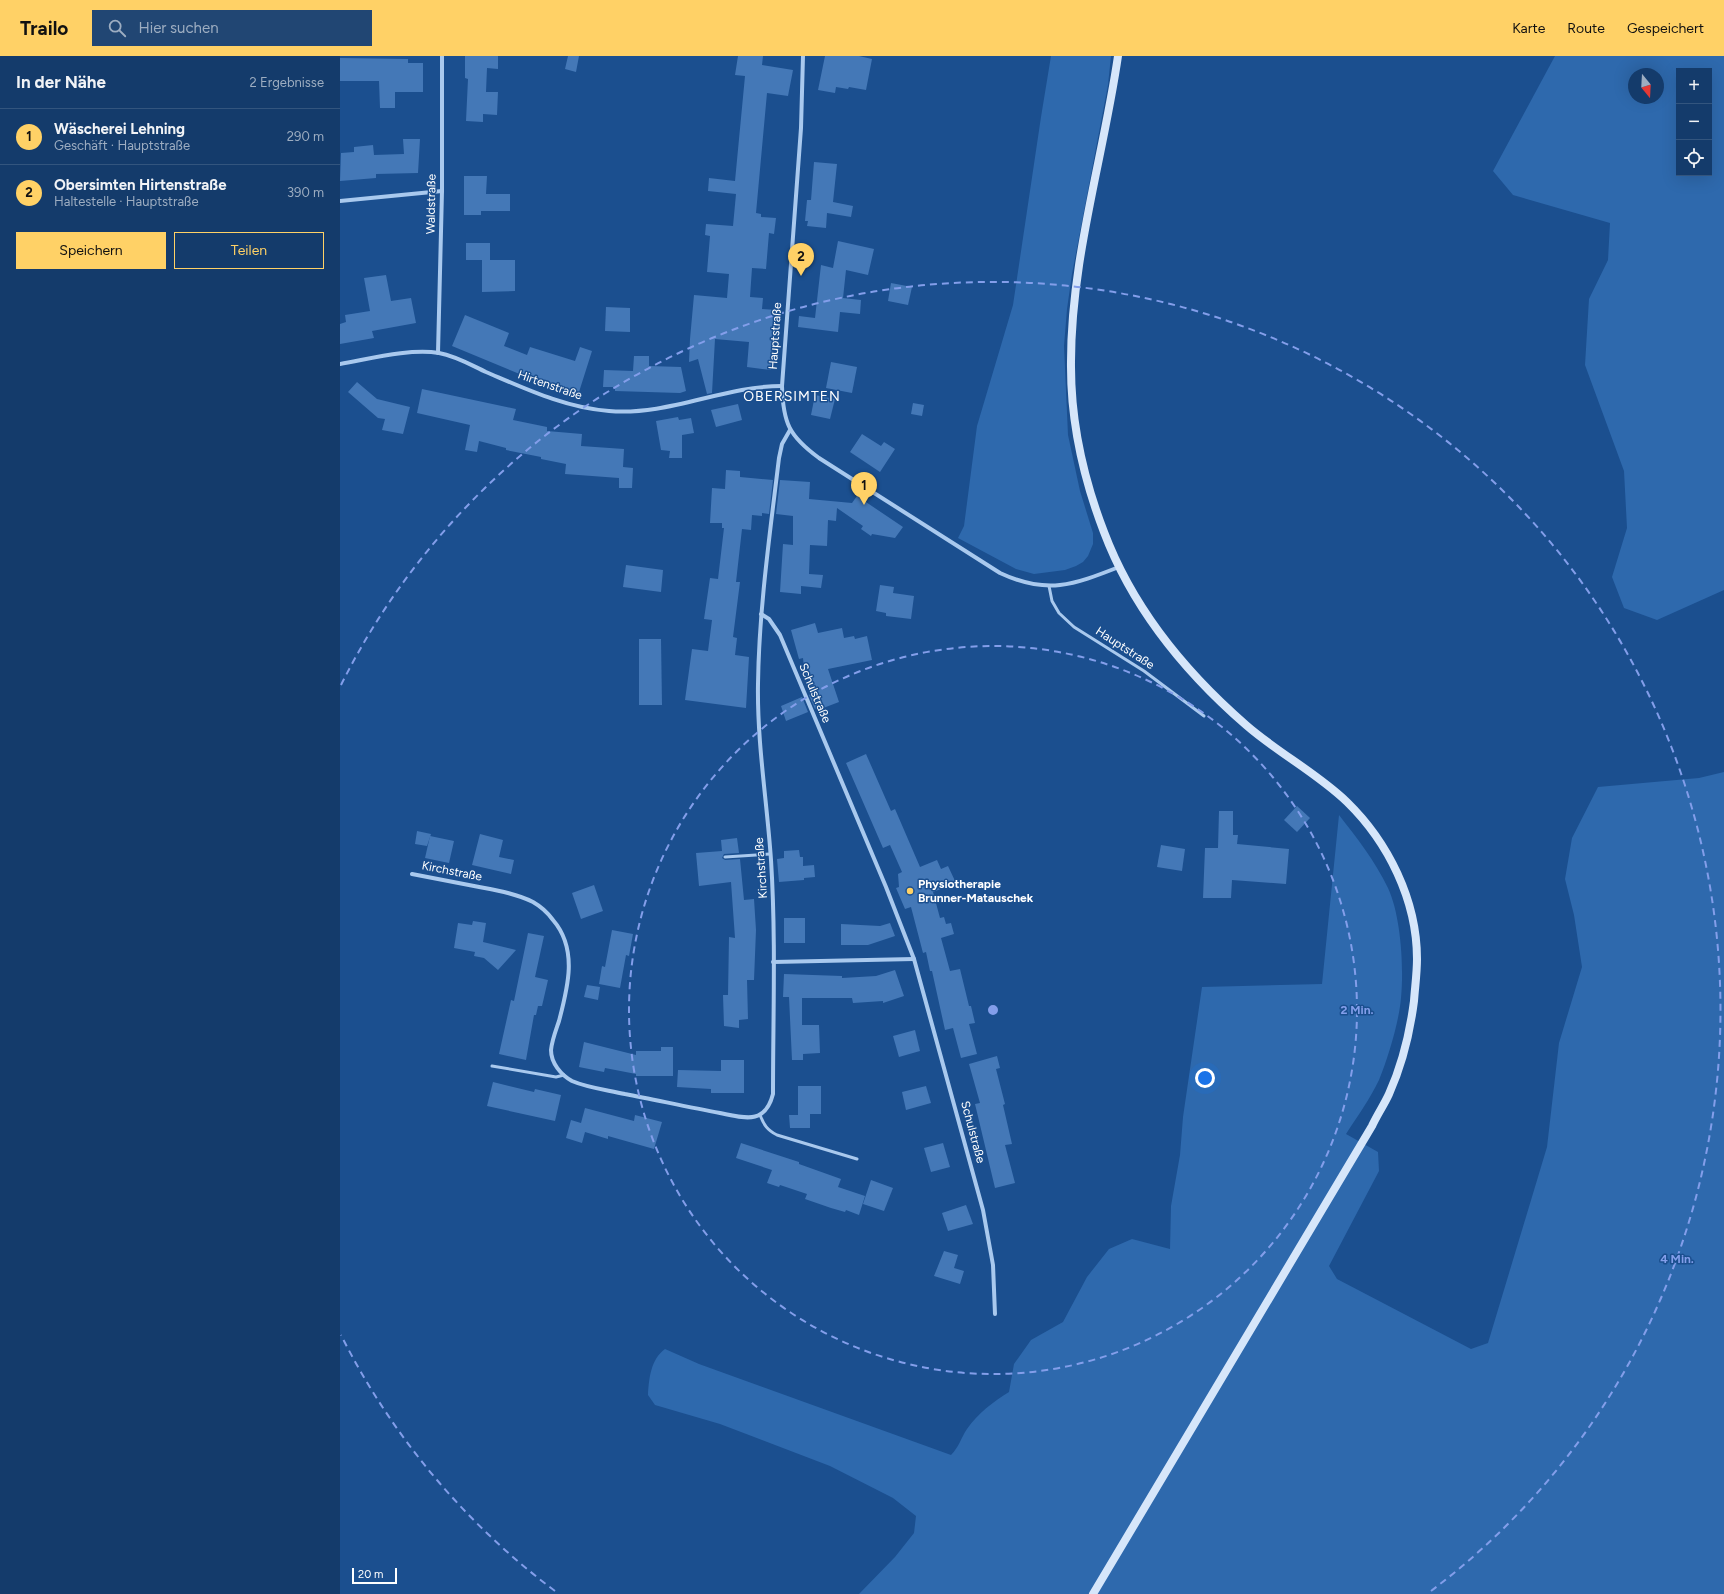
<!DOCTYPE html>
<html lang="de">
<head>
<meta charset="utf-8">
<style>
  :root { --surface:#143b6b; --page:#214673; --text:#f1f3f6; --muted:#9dadc1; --line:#33557e; --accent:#ffd166 }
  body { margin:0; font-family:Figtree,sans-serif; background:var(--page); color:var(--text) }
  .controls { position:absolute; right:12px; top:12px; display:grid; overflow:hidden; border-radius:0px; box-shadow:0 4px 16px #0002 }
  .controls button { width:36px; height:36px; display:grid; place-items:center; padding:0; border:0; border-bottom:1px solid var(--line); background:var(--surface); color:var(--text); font:20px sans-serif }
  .compass { position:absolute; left:1288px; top:12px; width:36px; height:36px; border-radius:50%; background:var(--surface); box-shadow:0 4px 16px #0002; rotate:162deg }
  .scale { position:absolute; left:12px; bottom:10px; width:45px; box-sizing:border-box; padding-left:4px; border:2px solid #fff; border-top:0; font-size:11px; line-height:14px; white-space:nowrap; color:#fff; -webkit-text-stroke:3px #1b4f8f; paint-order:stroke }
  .you { position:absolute; left:865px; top:1022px; width:14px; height:14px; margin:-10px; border:3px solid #fff; border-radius:50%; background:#1a73e8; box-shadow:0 0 0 6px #1a73e833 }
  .badge { display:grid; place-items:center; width:26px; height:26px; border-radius:50%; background:var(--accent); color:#111; font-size:13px; font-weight:700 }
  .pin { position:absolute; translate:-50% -33px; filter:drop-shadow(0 1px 2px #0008) }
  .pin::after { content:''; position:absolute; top:21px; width:14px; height:12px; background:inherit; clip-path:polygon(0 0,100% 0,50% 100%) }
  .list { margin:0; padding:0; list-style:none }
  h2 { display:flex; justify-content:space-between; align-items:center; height:52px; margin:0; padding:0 16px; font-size:17px }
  h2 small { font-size:13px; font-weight:400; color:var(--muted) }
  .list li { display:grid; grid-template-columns:26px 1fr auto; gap:12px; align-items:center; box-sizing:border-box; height:56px; padding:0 16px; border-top:1px solid var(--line) }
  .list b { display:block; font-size:15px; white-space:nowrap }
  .list p { margin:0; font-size:13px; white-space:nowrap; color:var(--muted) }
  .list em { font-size:13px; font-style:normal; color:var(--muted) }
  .actions { display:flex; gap:8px; padding:12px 16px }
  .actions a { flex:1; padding:9px 0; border:1px solid var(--accent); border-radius:0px; text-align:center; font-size:14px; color:var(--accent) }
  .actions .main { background:var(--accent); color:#111 }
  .icon { flex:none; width:22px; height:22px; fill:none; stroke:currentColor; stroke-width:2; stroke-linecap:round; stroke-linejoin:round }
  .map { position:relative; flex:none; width:1384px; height:1538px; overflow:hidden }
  header { display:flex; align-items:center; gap:24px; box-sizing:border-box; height:56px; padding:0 20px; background:var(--accent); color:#111 }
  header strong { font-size:19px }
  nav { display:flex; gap:22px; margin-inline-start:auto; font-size:14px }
  .search { width:280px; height:36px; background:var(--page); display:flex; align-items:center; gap:10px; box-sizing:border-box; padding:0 14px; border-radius:0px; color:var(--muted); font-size:15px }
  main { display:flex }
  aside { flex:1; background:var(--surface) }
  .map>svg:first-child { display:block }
  .green { fill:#2e69ad; fill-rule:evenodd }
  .building { fill:#4478b7 }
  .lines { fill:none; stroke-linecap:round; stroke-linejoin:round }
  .lane { stroke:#a9c9ee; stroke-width:3 }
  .street { stroke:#a9c9ee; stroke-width:4 }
  .secondary { stroke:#d6e6fa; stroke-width:8 }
  .ring { fill:none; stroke:#839eea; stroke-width:2; stroke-dasharray:7 5 }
  .poi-dot { fill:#ffd166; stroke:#1b4f8f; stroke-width:1.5 }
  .labels { text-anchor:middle; stroke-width:3; stroke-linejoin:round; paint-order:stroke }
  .street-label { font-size:12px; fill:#fff; stroke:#1b4f8f }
  .poi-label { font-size:12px; font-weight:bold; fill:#fff; stroke:#1b4f8f; text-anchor:start }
  .quarter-label { font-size:14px; letter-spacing:1px; fill:#fff; stroke:#1b4f8f }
  .centre { fill:#839eea; stroke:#1b4f8f; stroke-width:2 }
  .ring-label { font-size:12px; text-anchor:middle; font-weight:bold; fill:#839eea; stroke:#1b4f8f; stroke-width:3; stroke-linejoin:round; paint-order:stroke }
</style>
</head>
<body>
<header>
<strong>Trailo</strong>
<div class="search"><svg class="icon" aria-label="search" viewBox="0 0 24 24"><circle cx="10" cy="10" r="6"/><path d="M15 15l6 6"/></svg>Hier suchen</div>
<nav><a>Karte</a><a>Route</a><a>Gespeichert</a></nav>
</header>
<main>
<aside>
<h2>In der Nähe<small>2 Ergebnisse</small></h2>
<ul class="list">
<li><span class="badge">1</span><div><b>Wäscherei Lehning</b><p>Geschäft · Hauptstraße</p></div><em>290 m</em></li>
<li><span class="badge">2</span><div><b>Obersimten Hirtenstraße</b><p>Haltestelle · Hauptstraße</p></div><em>390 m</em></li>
</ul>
<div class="actions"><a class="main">Speichern</a><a>Teilen</a></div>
</aside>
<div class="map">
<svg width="1384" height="1538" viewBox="0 0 1384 1538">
  <rect width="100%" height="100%" fill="#1b4f8f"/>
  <g class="green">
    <polygon points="711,0 771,0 768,29 732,218 727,253 724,290 728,379 740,435 753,477 753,488 748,500 743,506 736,510 725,514 694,518 676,513 618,482 624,470 637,370 673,249 701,61"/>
    <path d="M1215,0H1384V534L1317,564L1284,552L1272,521L1287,472L1284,415L1245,309L1249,243L1268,204L1270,167L1173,139L1153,115ZM1339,15H1369V117H1339ZM1294,18H1318V42H1294Z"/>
    <path d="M1384,716V1538H519L555,1501L574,1477L576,1460L553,1442L490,1410L380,1368L315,1349L308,1339C309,1322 311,1303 325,1293L359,1308L611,1399C619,1391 621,1382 627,1373C638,1357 653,1346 669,1336L674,1308L691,1284L723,1266L747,1221L769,1193L792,1183L830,1193L831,1150L840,1099L843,1061L862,931L982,928L999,759C1017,782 1035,805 1048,832C1061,860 1064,911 1061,942C1059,966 1048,1002 1039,1024C1030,1043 1017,1061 1006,1078L1038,1096L1039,1115L989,1210L997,1223L1131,1293L1148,1287L1207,1091L1219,987L1242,911L1234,859L1225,823L1232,782L1258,731L1359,722Z"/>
  </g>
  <g class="building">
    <polygon points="125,0 158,0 158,13 147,12 146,36 158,36 157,59 143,58 143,66 126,65 128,23 125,22"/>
    <polygon points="228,0 239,0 236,16 225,13"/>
    <polygon points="398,0 423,0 422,9 453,14 448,40 427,37 416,157 421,158 421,161 436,162 434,178 429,177 426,213 412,212 410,241 423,242 422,253 436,254 435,273 431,314 407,311 409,286 375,283 372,337 367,338 358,303 349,306 350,283 354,239 387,242 389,218 367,216 370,180 365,179 366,168 393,170 396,138 368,135 369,122 395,125 405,20 395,19"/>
    <polygon points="485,0 519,0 532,3 526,34 509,31 508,33 496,31 495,37 478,34"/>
    <polygon points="0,2 68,3 68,7 83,7 83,36 55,36 55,52 40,52 39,25 0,25"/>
    <polygon points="63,83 80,83 78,117 36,118 36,122 0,125 1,97 14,96 14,91 33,89 34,99 64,98"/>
    <polygon points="474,106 497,108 493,146 513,150 511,161 487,157 486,172 467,170 468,165 465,165 467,144 471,144"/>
    <polygon points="124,120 147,120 146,138 170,138 170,155 141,155 141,159 124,159"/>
    <polygon points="498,185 534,193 528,219 506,214 503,242 521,244 520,258 500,256 498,276 458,271 459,260 475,262 481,209 493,212"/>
    <rect x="126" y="187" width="24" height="17"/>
    <polygon points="142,204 175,204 175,235 142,236"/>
    <polygon points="46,219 51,245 71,242 76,267 32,275 34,282 0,288 0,268 6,266 5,259 30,255 24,222"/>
    <polygon points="551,227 572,231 568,249 548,245"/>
    <polygon points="266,251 290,252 290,276 265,275"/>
    <polygon points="125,259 169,277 164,290 187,299 190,291 235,305 240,291 252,295 239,336 233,334 233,336 182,319 112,290"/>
    <polygon points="294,300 309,300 309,310 341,311 346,335 340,337 275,335 275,331 263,331 264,314 293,315"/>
    <polygon points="491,306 517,311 512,337 486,332"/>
    <polygon points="17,326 37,343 70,351 63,378 42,374 45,363 38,362 8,336"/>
    <polygon points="82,333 176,353 173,364 207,371 207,375 242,378 241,390 284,393 283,411 293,412 292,432 279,432 279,422 225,418 226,408 201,403 201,401 166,394 166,392 139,385 137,396 125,394 130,369 77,357"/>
    <polygon points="475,339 495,343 490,363 471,359"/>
    <polygon points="573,347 584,349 582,360 571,358"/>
    <polygon points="398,348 402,364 376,371 371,354"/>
    <polygon points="338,361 339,364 351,362 354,377 342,379 342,402 329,402 330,395 321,394 316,365"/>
    <polygon points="522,378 541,390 544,386 555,393 540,416 510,396"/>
    <polygon points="386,414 400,415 400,421 433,424 429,458 422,457 422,460 412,459 411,474 402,473 396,526 400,526 393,581 397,582 395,599 409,601 406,652 345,644 352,593 368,595 372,564 364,563 370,522 378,523 384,472 382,472 382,467 370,467 372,432 385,433"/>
    <polygon points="440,424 470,426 469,443 512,447 517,440 563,471 555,482 532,478 531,480 521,473 523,470 497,452 496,465 488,464 487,490 470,489 469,518 483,519 481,532 461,530 461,538 440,536 443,488 453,489 453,460 436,458"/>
    <polygon points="286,509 323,514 321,536 283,531"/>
    <polygon points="540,529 554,531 553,537 574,540 571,563 546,560 546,557 536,555"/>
    <polygon points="475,567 478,577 502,572 504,582 514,580 515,583 527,580 532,604 488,613 499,646 478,654 477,652 475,653 469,639 472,637 464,612 463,602 459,603 451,574"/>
    <polygon points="299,583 321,583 322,649 299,649"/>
    <polygon points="462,641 468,656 446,665 441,650"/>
    <polygon points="526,698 551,755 555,753 580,811 597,804 601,813 608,810 616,827 593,836 600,862 604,861 606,868 611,867 614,878 601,882 610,915 620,913 629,950 631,950 635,967 629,968 637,998 621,1002 613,972 605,974 592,915 590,915 586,896 583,897 571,851 565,853 556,832 559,831 558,818 562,816 550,789 543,792 506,707"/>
    <polygon points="957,750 970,762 957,776 944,764"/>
    <polygon points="879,755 893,755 893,779 898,779 897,788 949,793 946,828 892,824 891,842 863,842 865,792 878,792"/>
    <polygon points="77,775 91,778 87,790 75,788"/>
    <polygon points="140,778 163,784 159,801 174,804 171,818 132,809"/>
    <polygon points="90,780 114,785 109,807 85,802"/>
    <polygon points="397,782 399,797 384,798 382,802 385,804 400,803 404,844 414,843 416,874 414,924 407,924 408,963 399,964 399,972 384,970 383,939 388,939 389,881 395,882 391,826 359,830 356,797 382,795 381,784"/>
    <polygon points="821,789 845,793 842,815 817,811"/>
    <polygon points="459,794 460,801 463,801 463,810 474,809 475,821 464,822 464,824 439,826 437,803 444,802 444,795"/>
    <polygon points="254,829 263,855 241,863 232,837"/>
    <rect x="444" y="862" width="21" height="25"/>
    <polygon points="133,865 146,867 143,886 176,894 158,914 144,902 134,900 135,896 114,892 118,867 132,869"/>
    <polygon points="550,867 555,880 528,889 501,889 501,868 540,870"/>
    <polygon points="272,874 293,878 289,900 286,899 280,932 259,928 262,910 265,911"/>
    <polygon points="188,877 204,880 195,921 208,924 202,950 198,950 196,959 194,959 186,1004 159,998 171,944 174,945"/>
    <polygon points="555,914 564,940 543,947 543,945 513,947 512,942 462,942 462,969 451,969 479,969 480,997 463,998 463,1004 452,1004 449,941 443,941 444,918 502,920 502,922 536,920"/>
    <polygon points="247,929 260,931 258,944 244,941"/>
    <polygon points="575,974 580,995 559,1001 553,980"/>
    <polygon points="244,986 296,999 296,995 321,995 321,991 333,991 333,1020 296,1020 296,1018 265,1012 264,1016 239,1011"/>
    <polygon points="657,1000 660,1012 656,1013 665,1048 663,1049 672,1088 665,1089 675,1127 655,1132 635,1048 640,1047 629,1008"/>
    <polygon points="381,1004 404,1004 404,1037 371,1037 371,1033 337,1031 338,1014 381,1015"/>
    <polygon points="153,1026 194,1036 195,1033 221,1039 215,1065 147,1050"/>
    <polygon points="458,1030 481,1030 481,1058 470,1058 470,1072 450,1072 449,1059 458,1059"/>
    <polygon points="586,1030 591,1047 566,1054 562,1036"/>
    <polygon points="245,1052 294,1065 295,1059 322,1066 314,1093 268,1080 268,1083 245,1076 242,1087 226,1082 231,1064 241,1067"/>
    <polygon points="401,1087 459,1106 459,1108 501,1123 498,1131 525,1140 519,1159 506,1154 505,1156 491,1152 465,1143 467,1138 440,1129 439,1131 427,1127 432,1114 396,1102"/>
    <polygon points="603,1087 610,1111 591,1116 584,1092"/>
    <polygon points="531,1124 553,1132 544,1155 523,1148"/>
    <polygon points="626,1149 633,1168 608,1175 602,1157"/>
    <polygon points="604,1195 618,1199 614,1212 624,1215 620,1228 594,1220"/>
  </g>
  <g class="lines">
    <g class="lane">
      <polyline points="709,530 712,545 719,557 734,571 804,615 864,660"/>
      <polyline points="385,801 430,798"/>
      <polyline points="152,1010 216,1021 224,1019"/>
      <path d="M420,1059C424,1069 427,1074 437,1079L517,1103"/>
    </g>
    <g class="street">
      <path d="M463,0L461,72L442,330C443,367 449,380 479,402L660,517C707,539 733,529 779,511"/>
      <polyline points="0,145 102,135"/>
      <polyline points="98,297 102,135 102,0"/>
      <path d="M0,308C29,303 70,292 99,297C116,300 131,309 146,316C186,333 226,352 269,355C329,360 383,330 442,330"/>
      <polyline points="421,558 429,563 440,579 546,831 574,903 643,1154 653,1209 655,1258"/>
      <path d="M72,818C93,822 113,826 134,830C154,834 175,837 193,846C200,850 208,857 213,864C238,893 228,931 219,965C216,974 212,984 211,994C211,1007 221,1019 232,1025C248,1032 268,1034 285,1038C316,1044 348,1051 380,1057C405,1062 425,1069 433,1038C433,960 436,882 431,804C427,745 417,687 418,628C419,553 430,477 439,402L442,388L450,374"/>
      <polyline points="433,906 574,903"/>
    </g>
    <path class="secondary" d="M753,1538L1032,1070C1037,1059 1044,1049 1049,1038C1062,1009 1070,976 1074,945C1075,931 1077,917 1077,903C1077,844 1048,786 1007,746C977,717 938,697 906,669C845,616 793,553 764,476C744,424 731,367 731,311C730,206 763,103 778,0"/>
  </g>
  <g class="ring">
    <circle cx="653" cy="954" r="364"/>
    <path d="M215 1535A728 728 0 0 1 1 1279M1 629A728 728 0 1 1 1091 1535"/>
  </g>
  <circle class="poi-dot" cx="570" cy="835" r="4"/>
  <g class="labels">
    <g class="street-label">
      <text transform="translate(91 148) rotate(-89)" y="4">Waldstraße</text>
      <text transform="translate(435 280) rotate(-86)" y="4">Hauptstraße</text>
      <text transform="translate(210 329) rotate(19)" y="4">Hirtenstraße</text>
      <text transform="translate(785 592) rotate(33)" y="4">Hauptstraße</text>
      <text transform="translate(475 637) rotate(67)" y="4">Schulstraße</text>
      <text transform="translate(421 812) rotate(-94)" y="4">Kirchstraße</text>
      <text transform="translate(112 815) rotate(11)" y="4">Kirchstraße</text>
      <text transform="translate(633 1076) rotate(75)" y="4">Schulstraße</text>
    </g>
    <g class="poi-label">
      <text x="578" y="832">Physiotherapie<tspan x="578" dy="14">Brunner-Matauschek</tspan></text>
    </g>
    <g class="quarter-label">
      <text x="452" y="345">OBERSIMTEN</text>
    </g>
  </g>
  <circle cx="653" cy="954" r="6" class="centre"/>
  <g class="ring-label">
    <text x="1017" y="958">2 Min.</text>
    <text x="1337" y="1207">4 Min.</text>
  </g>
</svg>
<div class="controls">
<button>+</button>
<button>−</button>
<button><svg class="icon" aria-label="locate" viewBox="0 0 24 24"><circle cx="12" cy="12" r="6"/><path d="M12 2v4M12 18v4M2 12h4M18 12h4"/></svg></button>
</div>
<svg class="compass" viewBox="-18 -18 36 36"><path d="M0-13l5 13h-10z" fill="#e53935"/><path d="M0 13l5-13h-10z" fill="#9dadc1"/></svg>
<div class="scale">20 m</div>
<div class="you"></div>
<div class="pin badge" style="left:524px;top:449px">1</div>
<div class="pin badge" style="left:461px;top:220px">2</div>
</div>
</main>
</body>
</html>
